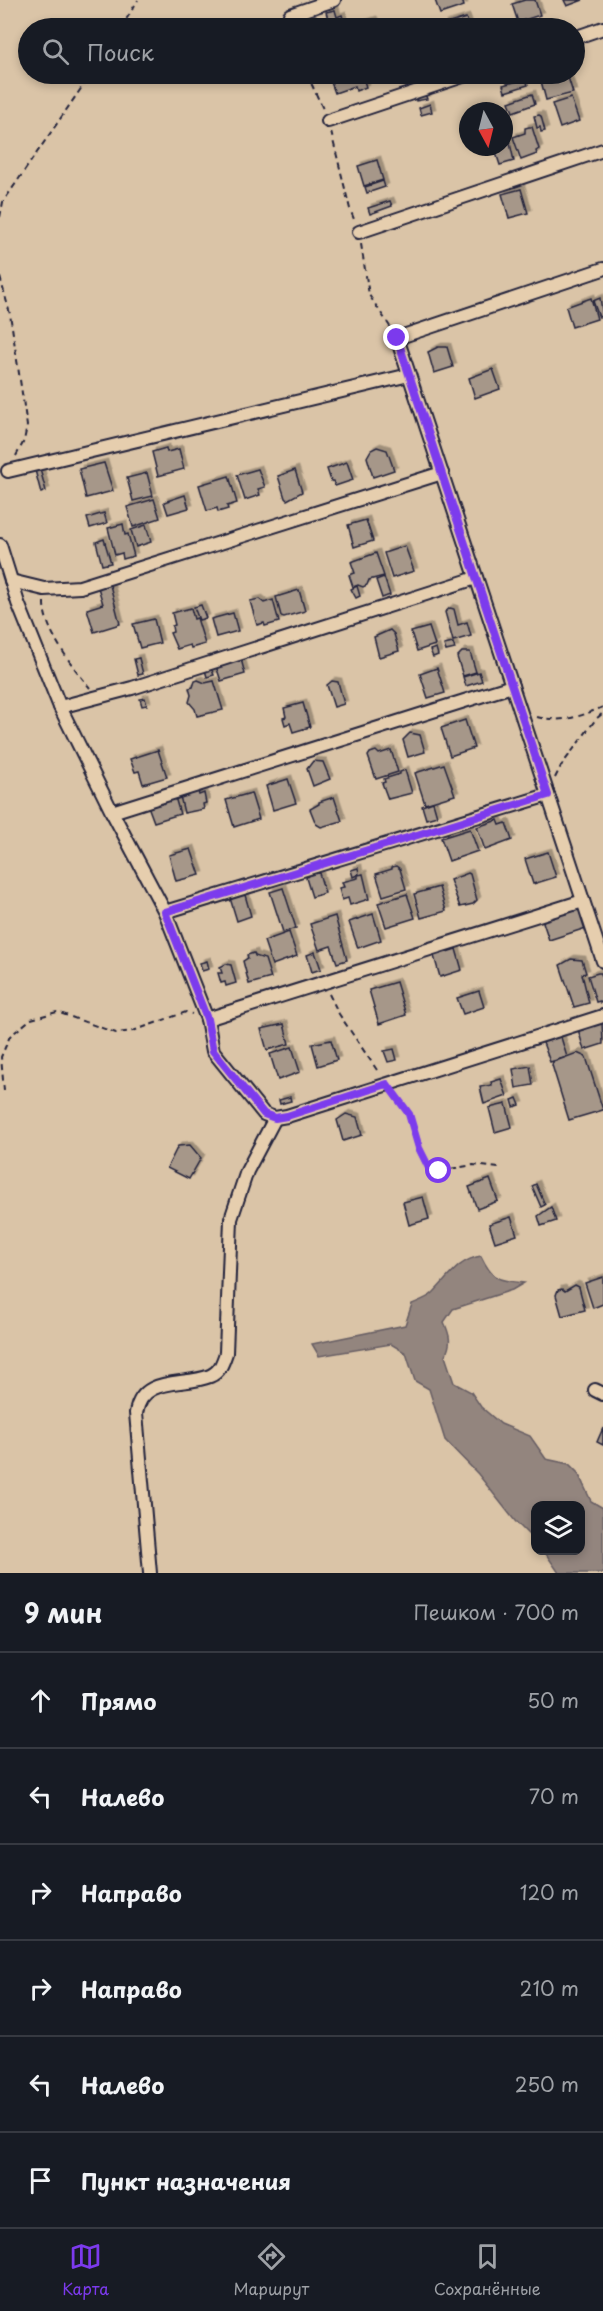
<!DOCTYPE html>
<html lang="ru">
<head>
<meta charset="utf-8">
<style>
  :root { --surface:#171b24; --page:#242831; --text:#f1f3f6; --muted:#9ea1a6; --line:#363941; --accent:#7c3aed }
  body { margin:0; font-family:"Playpen Sans",sans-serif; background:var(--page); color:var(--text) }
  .controls { position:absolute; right:18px; bottom:18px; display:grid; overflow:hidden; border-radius:12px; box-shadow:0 3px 9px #0003 }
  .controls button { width:54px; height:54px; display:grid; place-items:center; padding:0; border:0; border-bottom:2px solid var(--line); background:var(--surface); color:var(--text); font:30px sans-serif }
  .compass { position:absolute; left:459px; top:102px; width:54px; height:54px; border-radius:50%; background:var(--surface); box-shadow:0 3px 9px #0003; rotate:173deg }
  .stop { position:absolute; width:18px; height:18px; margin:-14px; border:4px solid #7c3aed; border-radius:50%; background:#fff }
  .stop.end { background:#7c3aed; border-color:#fff; box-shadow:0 2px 6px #0008 }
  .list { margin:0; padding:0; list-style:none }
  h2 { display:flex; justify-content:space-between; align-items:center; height:78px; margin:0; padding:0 24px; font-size:26px }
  h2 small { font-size:20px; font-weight:400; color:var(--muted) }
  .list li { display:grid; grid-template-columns:39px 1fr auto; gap:18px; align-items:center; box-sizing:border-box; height:96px; padding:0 24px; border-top:2px solid var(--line) }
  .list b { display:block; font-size:22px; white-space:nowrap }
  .list em { font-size:20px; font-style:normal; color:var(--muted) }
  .icon { flex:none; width:33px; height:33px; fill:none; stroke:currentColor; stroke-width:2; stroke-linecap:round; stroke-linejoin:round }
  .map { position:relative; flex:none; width:603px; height:1573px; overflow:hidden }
  .search { position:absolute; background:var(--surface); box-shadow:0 3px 9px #0003; left:18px; right:18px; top:18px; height:66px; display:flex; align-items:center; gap:15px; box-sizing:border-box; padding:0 21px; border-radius:33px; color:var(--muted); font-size:22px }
  .sheet { height:654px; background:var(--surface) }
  nav { display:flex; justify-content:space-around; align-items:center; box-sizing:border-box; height:84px; border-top:2px solid var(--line); background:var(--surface); font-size:16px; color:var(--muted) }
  nav a { display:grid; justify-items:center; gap:3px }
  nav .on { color:var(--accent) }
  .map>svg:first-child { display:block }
  .water { fill:#93857e; stroke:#665d63; stroke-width:1.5 }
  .building { fill:#a69789; stroke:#22223b; stroke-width:1.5; filter:url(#shadow) }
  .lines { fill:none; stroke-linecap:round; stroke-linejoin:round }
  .minor-casing { stroke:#22223b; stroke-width:16 }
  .path { stroke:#22223b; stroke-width:2; stroke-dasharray:6 4.5; stroke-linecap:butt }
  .minor { stroke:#e6ceae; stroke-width:12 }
  .route { stroke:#7c3aed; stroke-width:8 }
</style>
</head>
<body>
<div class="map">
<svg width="603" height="1573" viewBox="0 0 603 1573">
  <defs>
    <filter id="shadow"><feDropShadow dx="3.5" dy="-3.5" stdDeviation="0" flood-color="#0004"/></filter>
  </defs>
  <rect width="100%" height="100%" fill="#dac4a7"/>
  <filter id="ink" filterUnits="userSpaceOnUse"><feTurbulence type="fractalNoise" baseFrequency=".0167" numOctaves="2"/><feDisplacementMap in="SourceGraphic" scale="12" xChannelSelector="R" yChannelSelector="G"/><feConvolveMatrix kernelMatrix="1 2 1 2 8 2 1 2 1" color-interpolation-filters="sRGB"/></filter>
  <g filter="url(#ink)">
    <path class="water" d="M481,1256C493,1281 498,1280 524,1283L512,1290L453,1309L444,1322C450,1335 452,1343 445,1356L454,1383L471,1392L481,1407L501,1424L530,1436L546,1459L569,1464L578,1473L591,1501L603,1508V1573H559L544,1551L580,1550V1506H536L535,1541L515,1521L478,1474L445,1440L429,1389L415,1381L406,1353L391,1344L319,1356L312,1344L405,1325L412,1304C419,1301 428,1298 433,1293C448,1278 459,1259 481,1256Z"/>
    <g class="building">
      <polygon points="435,0 462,0 464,6 440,14"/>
      <polygon points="525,0 535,0 540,15 518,22 512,4"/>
      <polygon points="564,0 583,0 567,6"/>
      <polygon points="335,10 337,17 342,15 346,28 325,28 322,21 328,19 326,12"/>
      <polygon points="466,18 470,28 444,28 443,25"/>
      <polygon points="373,20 378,28 356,28 355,26"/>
      <polygon points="328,74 362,74 366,87 356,91 355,86 335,93"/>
      <polygon points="553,74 567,74 573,93 546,100 541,81"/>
      <polygon points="526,79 528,85 505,92 503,85"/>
      <polygon points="425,94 427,99 416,101 415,96"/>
      <polygon points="532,94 535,104 513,112 509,102"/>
      <polygon points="571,98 579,121 560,128 552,104"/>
      <polygon points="430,104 432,112 421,115 419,108"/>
      <polygon points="539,115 541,116 545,131 541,132 540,127 537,128 534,116"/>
      <polygon points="529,127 532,127 539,149 536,151 537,154 521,160 513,137 525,133 525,128"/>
      <polygon points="508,134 514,161 500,165 494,147 504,147 504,135"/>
      <polygon points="377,160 383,180 364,186 358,166"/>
      <polygon points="383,181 385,187 367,193 365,187"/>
      <polygon points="521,189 528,213 509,218 502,194"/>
      <polygon points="390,201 392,206 370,214 368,208"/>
      <polygon points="591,298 597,319 572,327 566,307"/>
      <polygon points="600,298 603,316 599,317 593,301"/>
      <polygon points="438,347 447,347 453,367 434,373 428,352"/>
      <polygon points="493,369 500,389 475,398 469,378"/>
      <polygon points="377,447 387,450 394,470 373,477 367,457 371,450"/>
      <polygon points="166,448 167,452 179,449 184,469 158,476 152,452"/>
      <polygon points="347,462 353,480 335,486 333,481 331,481 327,469"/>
      <polygon points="104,463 113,491 86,498 79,469"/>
      <polygon points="40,469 46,491 41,493 35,470"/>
      <polygon points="258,469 265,487 258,489 260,495 245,500 237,475"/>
      <polygon points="295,470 302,492 287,500 285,498 278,476"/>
      <polygon points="147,473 153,496 133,501 127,478"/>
      <polygon points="229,476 237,503 227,506 228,509 218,512 217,508 207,511 199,485"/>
      <polygon points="185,495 189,508 168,514 164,502"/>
      <polygon points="154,499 160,518 133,527 127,507"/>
      <polygon points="104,513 107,523 90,528 87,518"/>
      <polygon points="366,520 373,541 354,547 348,525"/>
      <polygon points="123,524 125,535 128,534 134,556 123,559 122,553 115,555 108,528"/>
      <polygon points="146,525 151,542 136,547 131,530"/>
      <polygon points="104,539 111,563 102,565 96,542"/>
      <polygon points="405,546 414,571 392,578 384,553"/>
      <polygon points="376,553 384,576 369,580 367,585 363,587 358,585 353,587 349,575 355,573 351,562"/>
      <polygon points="384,577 390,595 382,598 376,580"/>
      <polygon points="109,581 120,624 94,632 87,609 103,604 97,584"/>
      <polygon points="357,586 360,596 356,598 351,589"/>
      <polygon points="299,590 305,611 284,617 281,616 276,597"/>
      <polygon points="259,599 264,603 273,600 279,622 265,626 264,623 257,625 250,601"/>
      <polygon points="201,605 206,618 199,620 194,607"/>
      <polygon points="191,608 194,619 197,618 205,644 191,648 190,645 177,649 170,633 173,632 172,626 175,625 172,613"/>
      <polygon points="450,608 454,609 458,625 467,622 471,636 453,641 445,612"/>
      <polygon points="233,613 238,631 216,637 211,619"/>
      <polygon points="154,619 160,643 140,648 133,624"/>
      <polygon points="429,627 435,645 417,651 411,632"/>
      <polygon points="390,630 394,634 399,651 379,657 374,637"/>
      <polygon points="453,643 455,649 446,651 444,645"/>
      <polygon points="436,648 438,655 433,657 430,650"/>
      <polygon points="462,652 470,652 476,672 463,676 457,657"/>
      <polygon points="139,658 143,674 138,675 134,659"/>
      <polygon points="241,659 245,674 221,681 216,666"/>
      <polygon points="211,668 214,675 207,677 205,670"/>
      <polygon points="437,668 445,693 428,698 420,674"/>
      <polygon points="479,672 482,681 466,686 463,677"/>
      <polygon points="198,680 205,683 214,681 223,710 197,716 195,709 189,702 191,695 189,688 193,687 195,681"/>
      <polygon points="332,681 338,682 344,704 334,707 327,685"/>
      <polygon points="145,698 147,705 142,706 140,699"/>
      <polygon points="303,703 310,727 293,732 290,723 285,725 283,718 286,717 284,708"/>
      <polygon points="465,720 474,748 450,756 441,728"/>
      <polygon points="410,733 420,735 425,752 408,757 403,740"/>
      <polygon points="158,750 167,777 143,784 139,771 135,772 130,759"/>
      <polygon points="391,750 398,772 376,779 368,756 370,753 376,751 379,754"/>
      <polygon points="313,761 323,762 330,779 313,786 307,769"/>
      <polygon points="444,764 455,795 425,804 415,773"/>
      <polygon points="405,770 412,793 388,799 382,783 385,782 384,779 400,774 400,772"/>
      <polygon points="288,779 296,803 273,810 266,786"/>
      <polygon points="198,791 199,795 204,793 206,803 203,804 204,809 184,813 180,796"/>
      <polygon points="251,793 259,819 234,827 226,800"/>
      <polygon points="175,797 180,814 154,822 148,806"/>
      <polygon points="334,797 342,821 321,827 316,824 310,809 319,804 319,802"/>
      <polygon points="433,802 437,816 426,819 422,806"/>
      <polygon points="498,820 500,825 506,823 512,840 485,850 477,827"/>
      <polygon points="470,829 478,851 449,861 441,838"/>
      <polygon points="191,849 200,875 176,881 169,855"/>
      <polygon points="548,852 556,877 533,884 525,859"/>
      <polygon points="392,867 396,866 400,869 406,889 383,896 376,874 392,869"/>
      <polygon points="358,868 359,874 353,877 351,870"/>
      <polygon points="310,873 319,873 325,893 312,897 306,878"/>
      <polygon points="468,873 470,874 477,900 473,904 460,907 450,880"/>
      <polygon points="363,874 369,899 350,905 348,898 342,900 339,888 344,887 342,882 358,878 358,875"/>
      <polygon points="439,887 446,911 421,918 414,894"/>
      <polygon points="283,888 296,928 283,932 270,892"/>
      <polygon points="240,894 245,895 251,916 237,921 230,898"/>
      <polygon points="407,894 415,918 386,927 378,903"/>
      <polygon points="580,908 586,928 549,940 543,922 545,919"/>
      <polygon points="373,914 381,940 358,948 349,922"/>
      <polygon points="335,916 347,960 337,963 331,946 319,950 310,924"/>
      <polygon points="289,932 297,956 272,965 264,941"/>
      <polygon points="456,949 462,970 440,977 434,956"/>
      <polygon points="315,952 321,969 312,972 307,955"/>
      <polygon points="254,953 255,956 265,959 271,978 249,984 243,961 248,958 247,955"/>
      <polygon points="571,959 582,960 586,973 582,974 589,1003 574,1007 560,965"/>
      <polygon points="207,961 209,969 202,971 200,963"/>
      <polygon points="226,964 231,965 236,983 226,986 225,982 221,983 218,973 222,973 220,967"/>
      <polygon points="598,973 601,973 603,980 603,1002 600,1003 600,1001 596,1002 588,976"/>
      <polygon points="396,982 406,1015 379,1024 369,990"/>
      <polygon points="479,991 484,1007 463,1014 457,998"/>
      <polygon points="602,1022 603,1044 584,1050 578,1029"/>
      <polygon points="284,1024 289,1044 267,1050 261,1029"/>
      <polygon points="560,1034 567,1057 550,1062 542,1040"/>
      <polygon points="331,1040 337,1060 318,1066 312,1044"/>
      <polygon points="292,1047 300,1072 278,1080 270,1054"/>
      <polygon points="394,1049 397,1060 388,1062 384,1051"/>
      <polygon points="577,1053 586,1057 603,1110 569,1120 552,1065 553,1062"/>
      <polygon points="530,1066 533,1085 516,1088 513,1069"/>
      <polygon points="501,1079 507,1096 484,1104 480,1087 492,1085 491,1082"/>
      <polygon points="290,1097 291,1101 280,1104 279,1100"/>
      <polygon points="517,1098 520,1105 514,1107 512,1100"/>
      <polygon points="506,1104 512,1127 495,1132 489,1108"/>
      <polygon points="346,1114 357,1117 362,1135 343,1141 337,1120"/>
      <polygon points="190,1145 201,1158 189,1179 167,1168 178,1146"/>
      <polygon points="490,1179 498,1201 477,1209 469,1187"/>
      <polygon points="536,1184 545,1205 541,1207 532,1186"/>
      <polygon points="423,1197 429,1219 409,1225 403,1202"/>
      <polygon points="551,1207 556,1221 541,1226 538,1216"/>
      <polygon points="511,1217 517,1235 495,1242 489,1224"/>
      <polygon points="603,1277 603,1304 593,1308 585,1283"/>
      <polygon points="575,1285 579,1287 585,1310 562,1316 556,1295 558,1290 562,1289 565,1291"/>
      <polygon points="603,1428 603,1445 597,1442"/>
    </g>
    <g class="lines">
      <defs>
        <g id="minor">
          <polyline points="290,15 334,0"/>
          <polyline points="574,38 603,28"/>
          <polyline points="328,121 469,74"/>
          <polyline points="359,232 603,150"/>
          <polyline points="603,269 397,338 603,961"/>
          <polyline points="8,471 409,375"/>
          <polyline points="0,545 18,603 60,707 112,812 165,912 207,1019 213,1051 264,1114 275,1118 287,1116 603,1016"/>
          <polyline points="11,581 44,589 80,587 442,473"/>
          <polyline points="60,707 132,688 476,578"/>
          <polyline points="112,812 512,686"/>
          <polyline points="165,912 548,795"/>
          <polyline points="207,1019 583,901"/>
          <polyline points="595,1390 603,1394"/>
          <path d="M150,1573L136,1413C142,1375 183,1387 210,1376C220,1372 223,1362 226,1353L231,1219L247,1171L275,1118"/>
        </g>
      </defs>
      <use href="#minor" class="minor-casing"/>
      <g class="path">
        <polyline points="121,28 138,0"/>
        <polyline points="307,74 323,109"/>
        <polyline points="331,132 350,209 355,222"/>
        <polyline points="0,217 3,202 91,74"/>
        <polyline points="361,244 369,295 391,328"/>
        <polyline points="0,277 10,314 27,426 24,441 16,456"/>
        <path d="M44,602C43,629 73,667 90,688"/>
        <path d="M537,717C563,723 579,717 603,707"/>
        <polyline points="555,778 561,766 596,719 603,713"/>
        <polyline points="329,994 339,1014 379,1073"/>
        <polyline points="4,1091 1,1057 10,1036 31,1019 57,1012 116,1033 133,1031 186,1012 192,1014"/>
        <polyline points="395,1094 409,1114 419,1148 429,1168 439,1171 473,1165 499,1168"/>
      </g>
      <use href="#minor" class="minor"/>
    </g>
  </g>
  <g class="lines" filter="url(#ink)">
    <polyline class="route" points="397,338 548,795 165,912 207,1019 213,1051 264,1114 275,1118 287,1116 387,1084 409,1114 419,1148 429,1168 439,1171"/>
  </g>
</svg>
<div class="controls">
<button><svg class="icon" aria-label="layers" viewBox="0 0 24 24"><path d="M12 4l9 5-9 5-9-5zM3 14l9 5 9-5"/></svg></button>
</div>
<svg class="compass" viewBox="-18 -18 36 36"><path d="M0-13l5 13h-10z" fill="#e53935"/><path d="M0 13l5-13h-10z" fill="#9ea1a6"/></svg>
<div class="stop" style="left:439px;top:1171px"></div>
<div class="stop end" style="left:397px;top:338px"></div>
<div class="search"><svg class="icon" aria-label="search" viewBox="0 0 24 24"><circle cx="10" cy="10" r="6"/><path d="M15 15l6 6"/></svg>Поиск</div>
</div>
<section class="sheet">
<h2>9 мин<small>Пешком · 700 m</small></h2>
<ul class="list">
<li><svg class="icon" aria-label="ahead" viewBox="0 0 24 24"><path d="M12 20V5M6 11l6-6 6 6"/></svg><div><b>Прямо</b></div><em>50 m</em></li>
<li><svg class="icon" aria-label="left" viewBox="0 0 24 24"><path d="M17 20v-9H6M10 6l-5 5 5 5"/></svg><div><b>Налево</b></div><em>70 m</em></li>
<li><svg class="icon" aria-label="right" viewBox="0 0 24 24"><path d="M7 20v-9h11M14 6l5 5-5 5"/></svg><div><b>Направо</b></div><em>120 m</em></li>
<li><svg class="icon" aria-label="right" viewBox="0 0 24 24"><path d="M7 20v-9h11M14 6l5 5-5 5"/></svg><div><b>Направо</b></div><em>210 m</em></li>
<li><svg class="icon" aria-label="left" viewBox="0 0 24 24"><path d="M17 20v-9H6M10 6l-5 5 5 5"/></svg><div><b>Налево</b></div><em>250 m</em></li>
<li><svg class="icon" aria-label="arrive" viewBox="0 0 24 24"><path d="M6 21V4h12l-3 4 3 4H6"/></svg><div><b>Пункт назначения</b></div></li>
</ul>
</section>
<nav>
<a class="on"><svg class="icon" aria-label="map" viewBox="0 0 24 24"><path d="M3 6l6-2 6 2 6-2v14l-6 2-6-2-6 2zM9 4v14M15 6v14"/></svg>Карта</a>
<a><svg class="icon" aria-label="directions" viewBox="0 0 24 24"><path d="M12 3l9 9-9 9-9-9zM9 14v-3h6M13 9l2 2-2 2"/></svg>Маршрут</a>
<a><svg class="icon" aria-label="saved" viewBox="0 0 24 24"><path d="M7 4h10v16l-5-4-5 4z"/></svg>Сохранённые</a>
</nav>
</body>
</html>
